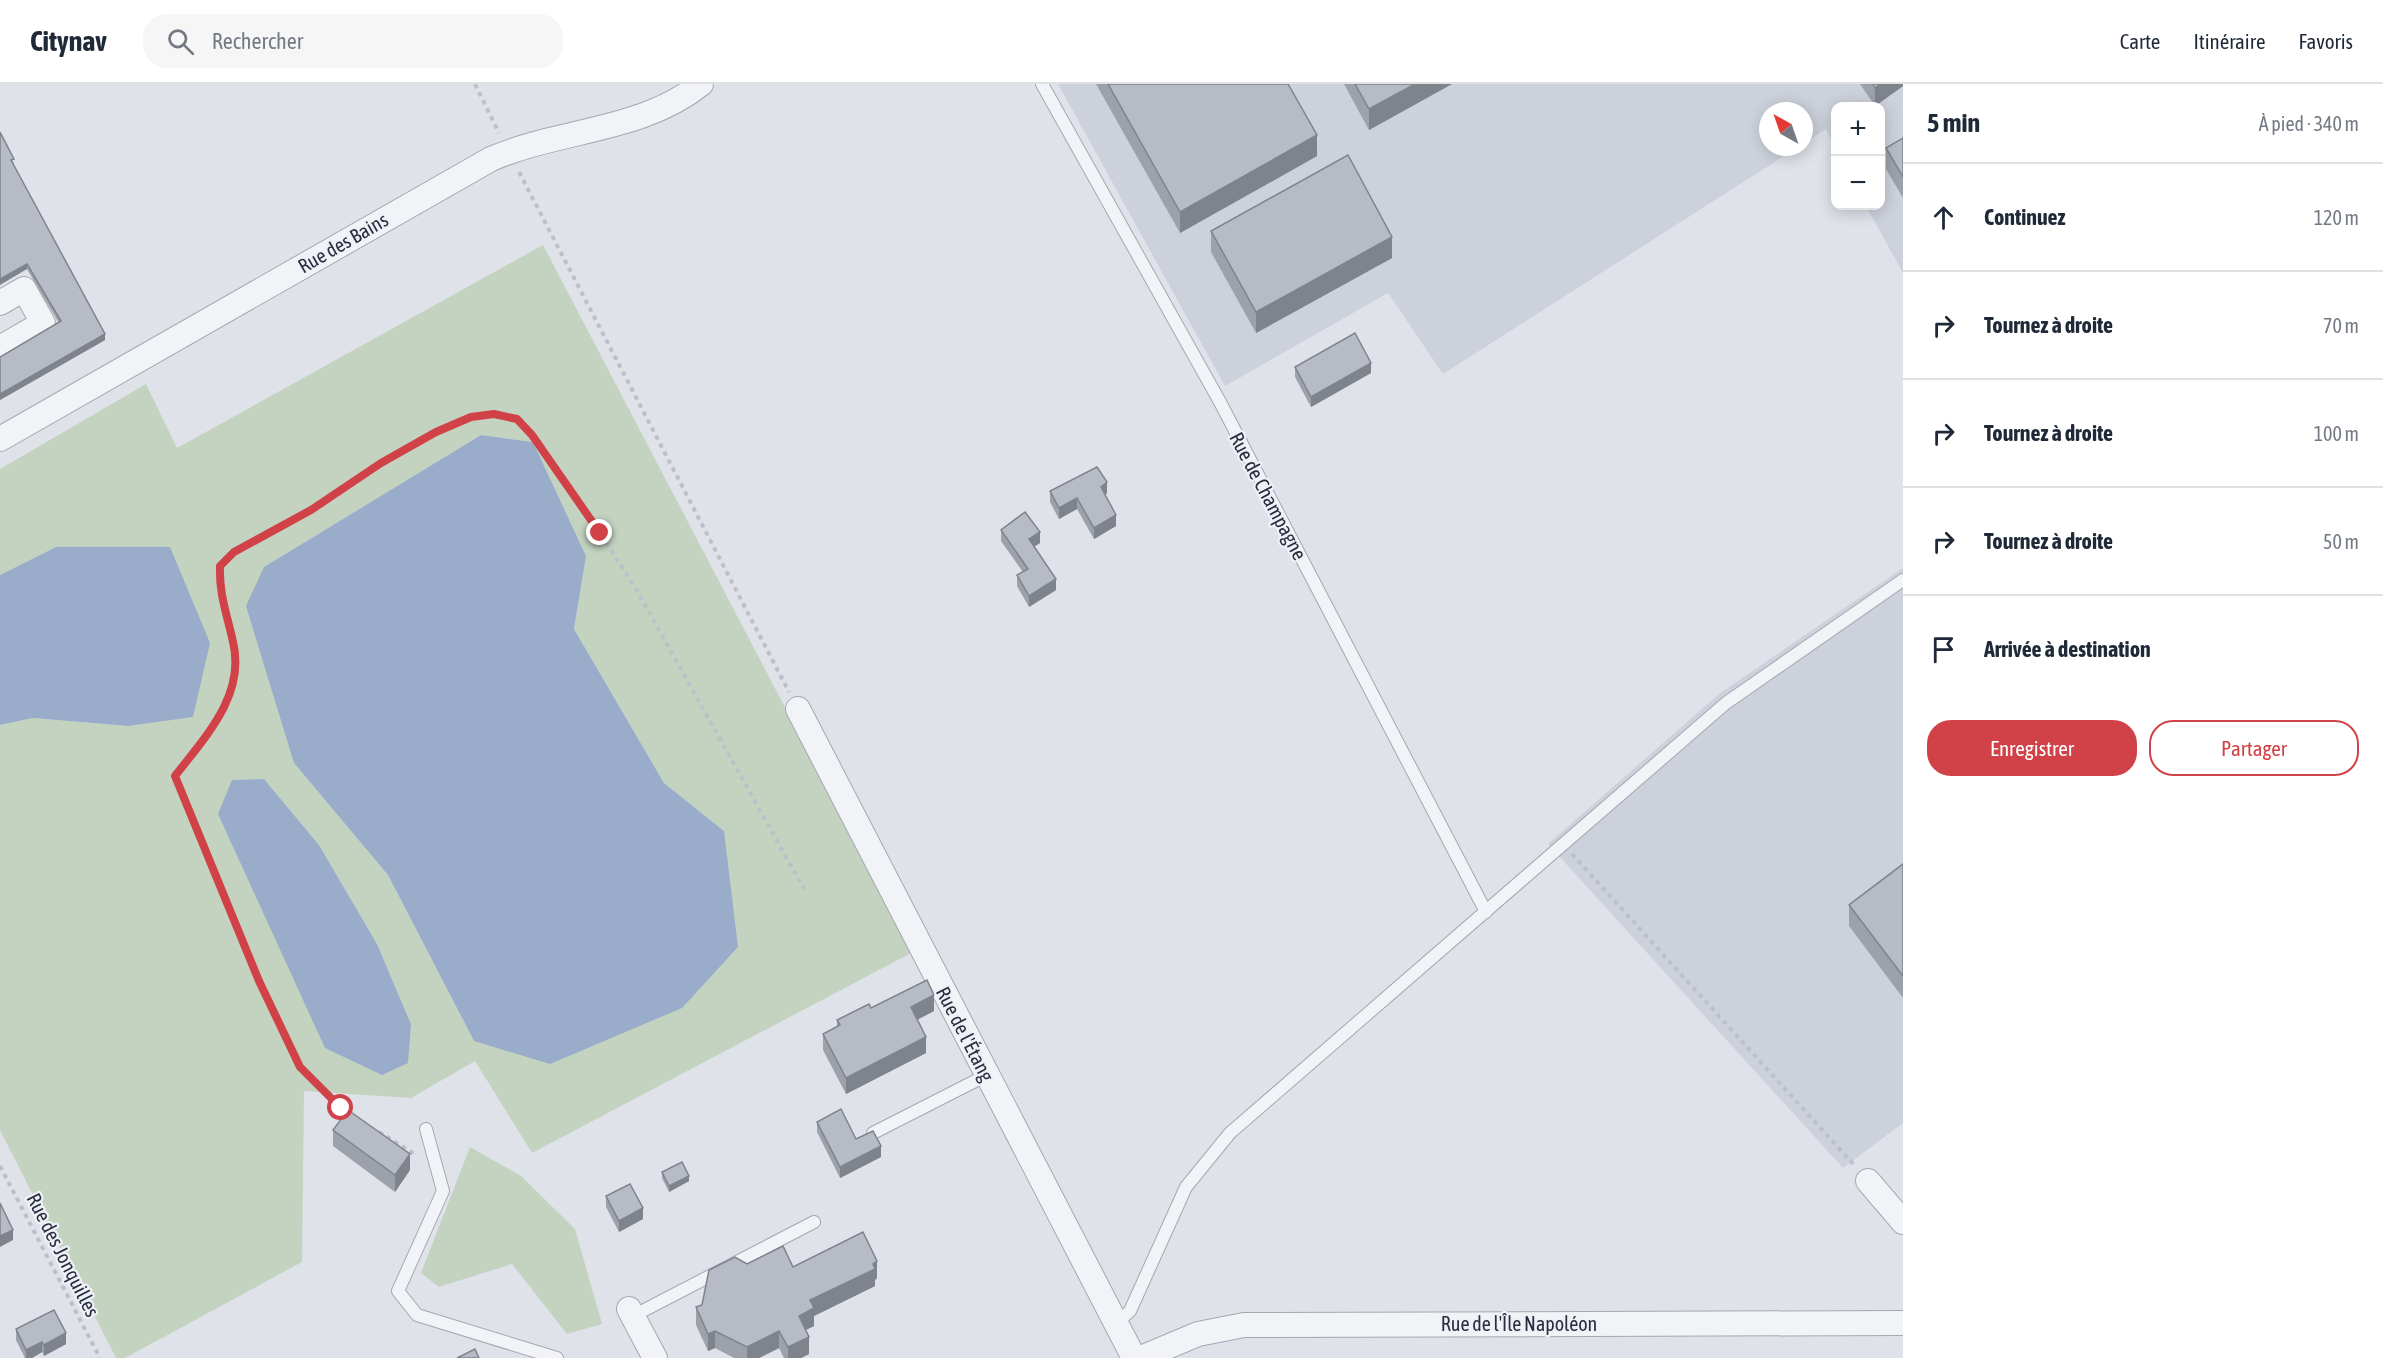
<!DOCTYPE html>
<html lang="fr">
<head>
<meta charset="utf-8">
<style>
  :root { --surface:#fff; --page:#f6f6f7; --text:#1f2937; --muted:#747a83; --line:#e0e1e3; --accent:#d14148 }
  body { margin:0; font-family:"Asap Condensed",sans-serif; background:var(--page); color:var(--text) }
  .controls { position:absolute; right:18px; top:18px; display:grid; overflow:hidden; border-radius:12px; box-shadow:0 3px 15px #0003 }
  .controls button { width:54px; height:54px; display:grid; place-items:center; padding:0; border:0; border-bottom:2px solid var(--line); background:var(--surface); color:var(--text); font:30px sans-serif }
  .compass { position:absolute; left:1759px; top:18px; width:54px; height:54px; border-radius:50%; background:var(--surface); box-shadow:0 3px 15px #0003; rotate:320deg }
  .stop { position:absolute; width:18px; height:18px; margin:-14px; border:4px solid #d14148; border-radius:50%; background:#fff }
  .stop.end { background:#d14148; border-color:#fff; box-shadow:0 2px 6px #0008 }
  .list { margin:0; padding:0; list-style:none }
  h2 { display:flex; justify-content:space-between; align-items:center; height:78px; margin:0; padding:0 24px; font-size:26px }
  h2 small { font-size:20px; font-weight:400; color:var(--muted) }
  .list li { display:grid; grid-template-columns:39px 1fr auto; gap:18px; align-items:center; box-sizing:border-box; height:108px; padding:0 24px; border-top:2px solid var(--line) }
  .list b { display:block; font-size:22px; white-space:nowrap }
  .list em { font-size:20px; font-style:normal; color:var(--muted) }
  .actions { display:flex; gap:12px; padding:18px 24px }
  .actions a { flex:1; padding:14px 0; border:2px solid var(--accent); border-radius:24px; text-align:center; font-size:21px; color:var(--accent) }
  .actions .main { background:var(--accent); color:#fff }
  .icon { flex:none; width:33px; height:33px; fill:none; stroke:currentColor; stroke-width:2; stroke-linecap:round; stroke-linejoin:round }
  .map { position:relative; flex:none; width:1903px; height:1274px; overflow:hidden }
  header { display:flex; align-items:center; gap:36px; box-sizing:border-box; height:84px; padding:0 30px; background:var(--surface); border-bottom:2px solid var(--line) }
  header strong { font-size:28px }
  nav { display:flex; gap:33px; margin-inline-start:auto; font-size:21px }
  .search { width:420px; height:54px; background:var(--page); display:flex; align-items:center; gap:15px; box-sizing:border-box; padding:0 21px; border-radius:24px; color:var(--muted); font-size:22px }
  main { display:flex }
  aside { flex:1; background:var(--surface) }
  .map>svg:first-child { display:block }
  .built { fill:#cdd1db }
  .green { fill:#c3d3c0; fill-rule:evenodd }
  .water { fill:#99acca }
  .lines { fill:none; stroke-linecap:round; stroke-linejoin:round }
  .service-casing { stroke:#a4a8b3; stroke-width:14 }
  .minor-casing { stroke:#a4a8b3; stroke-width:26 }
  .path { stroke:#bdc0c7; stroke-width:4; stroke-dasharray:4.5 4.5; stroke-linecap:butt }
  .service { stroke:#f2f3f7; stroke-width:12 }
  .minor { stroke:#f2f3f7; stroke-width:24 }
  .wall { fill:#9da1aa }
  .shaded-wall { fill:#7f838b }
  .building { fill:#b6bbc6; stroke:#7f838b; stroke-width:1.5 }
  .route { stroke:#d14148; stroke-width:8 }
  .labels { text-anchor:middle; stroke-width:4.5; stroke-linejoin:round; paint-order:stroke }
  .street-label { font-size:20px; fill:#282e40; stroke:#eff1f6 }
</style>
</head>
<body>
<header>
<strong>Citynav</strong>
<div class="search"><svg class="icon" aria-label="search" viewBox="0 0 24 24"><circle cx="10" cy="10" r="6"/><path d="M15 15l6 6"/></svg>Rechercher</div>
<nav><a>Carte</a><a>Itinéraire</a><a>Favoris</a></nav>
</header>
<main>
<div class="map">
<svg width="1903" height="1274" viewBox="0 0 1903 1274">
  <rect width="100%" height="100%" fill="#dfe2e9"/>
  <g class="built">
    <polygon points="1058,0 1903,0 1903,189 1866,122 1880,122 1880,22 1836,22 1835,65 1826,45 1804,59 1804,27 1768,27 1768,63 1798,63 1443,290 1388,209 1225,302"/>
    <polygon points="1903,484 1903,1039 1843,1084 1548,760 1719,610"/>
  </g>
  <g class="green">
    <path d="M543,161L913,868L532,1069L475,977L411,1014L304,1007L302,1178L125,1274H116L0,1046V641L33,634L128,642L56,463L0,491V385L146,300L177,364ZM481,351L533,358L586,472L574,545L664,699L724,747L474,957L388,791L294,679L264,483ZM264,695L319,761L377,860L411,940Z"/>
    <polygon points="470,1063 521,1092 575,1145 602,1240 567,1250 512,1180 439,1203 421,1189"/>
  </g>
  <g class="water">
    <polygon points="481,351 533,358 586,472 574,545 664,699 724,747 738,863 682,924 550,980 474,957 388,791 294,679 246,522 264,483"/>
    <polygon points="56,463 170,463 210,559 193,633 128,642 33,634 0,641 0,491"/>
    <polygon points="264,695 319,761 377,860 411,940 408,979 382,991 325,964 218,730 232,696"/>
  </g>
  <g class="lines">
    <defs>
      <g id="service">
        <polyline points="1042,0 1220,318 1486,828"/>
        <polyline points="426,1045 443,1107 398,1207 417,1231 557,1274"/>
        <polyline points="873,1049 987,991"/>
        <polyline points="633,1232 814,1138"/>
        <polyline points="1115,1240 1130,1227 1186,1103 1230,1049 1726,619 1903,496"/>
      </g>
      <g id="minor">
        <polyline points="0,219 24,205 43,239 0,264"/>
        <path d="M0,355L491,75C560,45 641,48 701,0"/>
        <polyline points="798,625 1134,1274"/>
        <polyline points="1868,1097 1903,1138"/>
        <polyline points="629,1225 655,1274"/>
        <polyline points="1141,1274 1198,1250 1244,1241 1903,1239"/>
      </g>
    </defs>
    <use href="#service" class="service-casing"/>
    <use href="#minor" class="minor-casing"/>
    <g class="path">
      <polyline points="475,0 499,49"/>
      <polyline points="519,88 789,608"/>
      <polyline points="1572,770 1855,1082"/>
      <path d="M350,1030L341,1024L300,983L259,897L175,692C205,653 246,611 233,558C227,531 219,509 220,482L234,468L311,426L381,379L436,348L471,333L493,330L517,335L532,351L600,449L636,505L804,805"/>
      <polyline points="379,1048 416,1071"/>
      <polyline points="0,1082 100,1274"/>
    </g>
    <use href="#service" class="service"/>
    <use href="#minor" class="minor"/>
  </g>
  <g class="wall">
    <polygon points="1096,0 1288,0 1317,72 1180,149"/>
    <polygon points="1344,0 1452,0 1369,46"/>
    <polygon points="1860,0 1903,0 1903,2 1875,22"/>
    <polygon points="0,48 14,80 13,81 105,256 0,316 0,273 59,239 27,185"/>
    <polygon points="1903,54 1903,114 1886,85 1886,64"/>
    <polygon points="1211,147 1392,174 1256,249 1211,168"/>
    <polygon points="1295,283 1371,289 1311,323 1295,293"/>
    <polygon points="1050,407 1107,409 1105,411 1116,442 1094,455 1077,425 1059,435 1050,418"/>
    <polygon points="1001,446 1040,459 1034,462 1056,506 1029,523 1017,502 1017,491 1023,488 1001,457"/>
    <polygon points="1903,780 1903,914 1849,842 1849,821"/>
    <polygon points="871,924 934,927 918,935 926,969 846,1010 823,966 823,950 837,942 837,936"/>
    <polygon points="817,1038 881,1073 840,1094 817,1048"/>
    <polygon points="333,1046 410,1086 395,1108 333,1062"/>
    <polygon points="662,1088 689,1097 669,1108 662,1094"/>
    <polygon points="606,1112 643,1135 619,1148 606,1123"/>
    <polygon points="747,1180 793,1183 877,1194 875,1196 875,1202 814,1232 814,1242 806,1246 809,1270 801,1274 784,1274 779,1264 759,1274 734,1274 715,1264 708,1267 696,1241 696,1223 702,1221"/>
    <polygon points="16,1245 66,1260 44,1272 42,1268 32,1274 25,1274 16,1256"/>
  </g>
  <g class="shaded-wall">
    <polygon points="1415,0 1452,0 1369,46 1369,25"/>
    <polygon points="1880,0 1903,0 1903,2 1875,22 1875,4"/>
    <polygon points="1317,51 1317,72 1180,149 1180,128"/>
    <polygon points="1392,153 1392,174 1256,249 1256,228"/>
    <polygon points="27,180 27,185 0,201 0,195"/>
    <polygon points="105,250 105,256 0,316 0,310"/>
    <polygon points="1371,279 1371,289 1311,323 1311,313"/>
    <polygon points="1107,398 1107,409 1101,414 1101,403"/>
    <polygon points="1077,414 1077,425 1059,435 1059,424"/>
    <polygon points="1116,431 1116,442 1094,455 1094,444"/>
    <polygon points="1040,448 1040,459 1029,466 1029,455"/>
    <polygon points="1056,495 1056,506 1029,523 1029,512"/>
    <polygon points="934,911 934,927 911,939 911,923"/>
    <polygon points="926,953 926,969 846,1010 846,994"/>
    <polygon points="881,1062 881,1073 840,1094 840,1083"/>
    <polygon points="410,1070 410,1086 395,1108 395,1091"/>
    <polygon points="689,1092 689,1097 669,1108 669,1102"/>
    <polygon points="643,1124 643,1135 619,1148 619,1137"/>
    <polygon points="13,1146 13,1156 0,1163 0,1152"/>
    <polygon points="877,1177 877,1194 875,1196 875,1202 814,1232 814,1242 799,1249 799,1232 810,1216"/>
    <polygon points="715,1247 715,1264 708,1267 708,1250"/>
    <polygon points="779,1247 779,1264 759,1274 747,1274 747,1263"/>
    <polygon points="66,1249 66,1260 44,1272 44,1261"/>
    <polygon points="809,1253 809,1270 801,1274 788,1274 788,1263"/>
    <polygon points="42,1258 42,1268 32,1274 26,1274 26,1266"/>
  </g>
  <g class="building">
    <polygon points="1108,0 1288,0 1317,51 1180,128"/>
    <polygon points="1355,0 1415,0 1369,25"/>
    <polygon points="1873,0 1880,0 1875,4"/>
    <polygon points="0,48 14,75 11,76 105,250 0,310 0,273 61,237 27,180 0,195"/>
    <polygon points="1903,54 1903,93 1886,64"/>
    <polygon points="1348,71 1392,153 1256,228 1211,147"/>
    <polygon points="1355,249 1371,279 1311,313 1295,283"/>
    <polygon points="1097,383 1107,398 1101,403 1116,431 1094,444 1077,414 1059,424 1050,407"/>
    <polygon points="1025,428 1040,448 1029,455 1056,495 1029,512 1017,491 1028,485 1001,446"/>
    <polygon points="1903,780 1903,892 1849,821"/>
    <polygon points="927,896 934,911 911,923 926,953 846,994 823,950 840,941 837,936 869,920 871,924"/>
    <polygon points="841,1025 856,1055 873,1047 881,1062 840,1083 817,1038"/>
    <polygon points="348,1026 410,1070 395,1091 333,1046"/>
    <polygon points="682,1078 689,1092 669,1102 662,1088"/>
    <polygon points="630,1100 643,1124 619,1137 606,1112"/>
    <polygon points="0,1119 13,1146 0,1152"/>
    <polygon points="863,1148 877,1177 873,1180 875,1185 810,1216 814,1224 799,1232 809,1253 788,1263 779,1247 747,1263 715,1247 708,1250 696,1223 702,1221 709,1186 735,1173 747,1180 783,1162 793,1183"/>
    <polygon points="54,1226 66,1249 44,1261 42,1258 26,1266 16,1245"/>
    <polygon points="475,1265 479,1274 457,1274"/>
  </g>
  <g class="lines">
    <path class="route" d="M341,1024L300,983L259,897L175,692C205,653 246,611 233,558C227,530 219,511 220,482L234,468L311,426L381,379L436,348L471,333L494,330L517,335L532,351L600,449"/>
  </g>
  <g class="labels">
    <g class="street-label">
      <text transform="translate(343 159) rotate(-30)" y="7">Rue des Bains</text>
      <text transform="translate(1268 412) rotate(62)" y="7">Rue de Champagne</text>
      <text transform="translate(965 950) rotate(63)" y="7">Rue de l'Étang</text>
      <text transform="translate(63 1171) rotate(63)" y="7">Rue des Jonquilles</text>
      <text x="1519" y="1247">Rue de l'Île Napoléon</text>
    </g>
  </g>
</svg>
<div class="controls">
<button>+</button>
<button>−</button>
</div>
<svg class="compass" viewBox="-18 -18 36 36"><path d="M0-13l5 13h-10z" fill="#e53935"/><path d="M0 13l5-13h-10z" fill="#747a83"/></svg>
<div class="stop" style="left:341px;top:1024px"></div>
<div class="stop end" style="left:600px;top:449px"></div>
</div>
<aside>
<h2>5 min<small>À pied · 340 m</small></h2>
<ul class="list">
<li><svg class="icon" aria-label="ahead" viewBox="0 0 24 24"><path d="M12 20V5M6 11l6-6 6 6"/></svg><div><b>Continuez</b></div><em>120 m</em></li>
<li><svg class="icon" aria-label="right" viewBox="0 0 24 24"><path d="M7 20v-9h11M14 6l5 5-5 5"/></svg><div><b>Tournez à droite</b></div><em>70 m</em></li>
<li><svg class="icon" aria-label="right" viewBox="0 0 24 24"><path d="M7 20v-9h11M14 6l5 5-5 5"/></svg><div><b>Tournez à droite</b></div><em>100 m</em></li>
<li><svg class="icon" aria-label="right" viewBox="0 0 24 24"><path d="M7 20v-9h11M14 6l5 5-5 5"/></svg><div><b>Tournez à droite</b></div><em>50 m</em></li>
<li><svg class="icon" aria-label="arrive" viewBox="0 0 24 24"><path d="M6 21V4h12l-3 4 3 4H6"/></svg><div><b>Arrivée à destination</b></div></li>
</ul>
<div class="actions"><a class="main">Enregistrer</a><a>Partager</a></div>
</aside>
</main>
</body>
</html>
